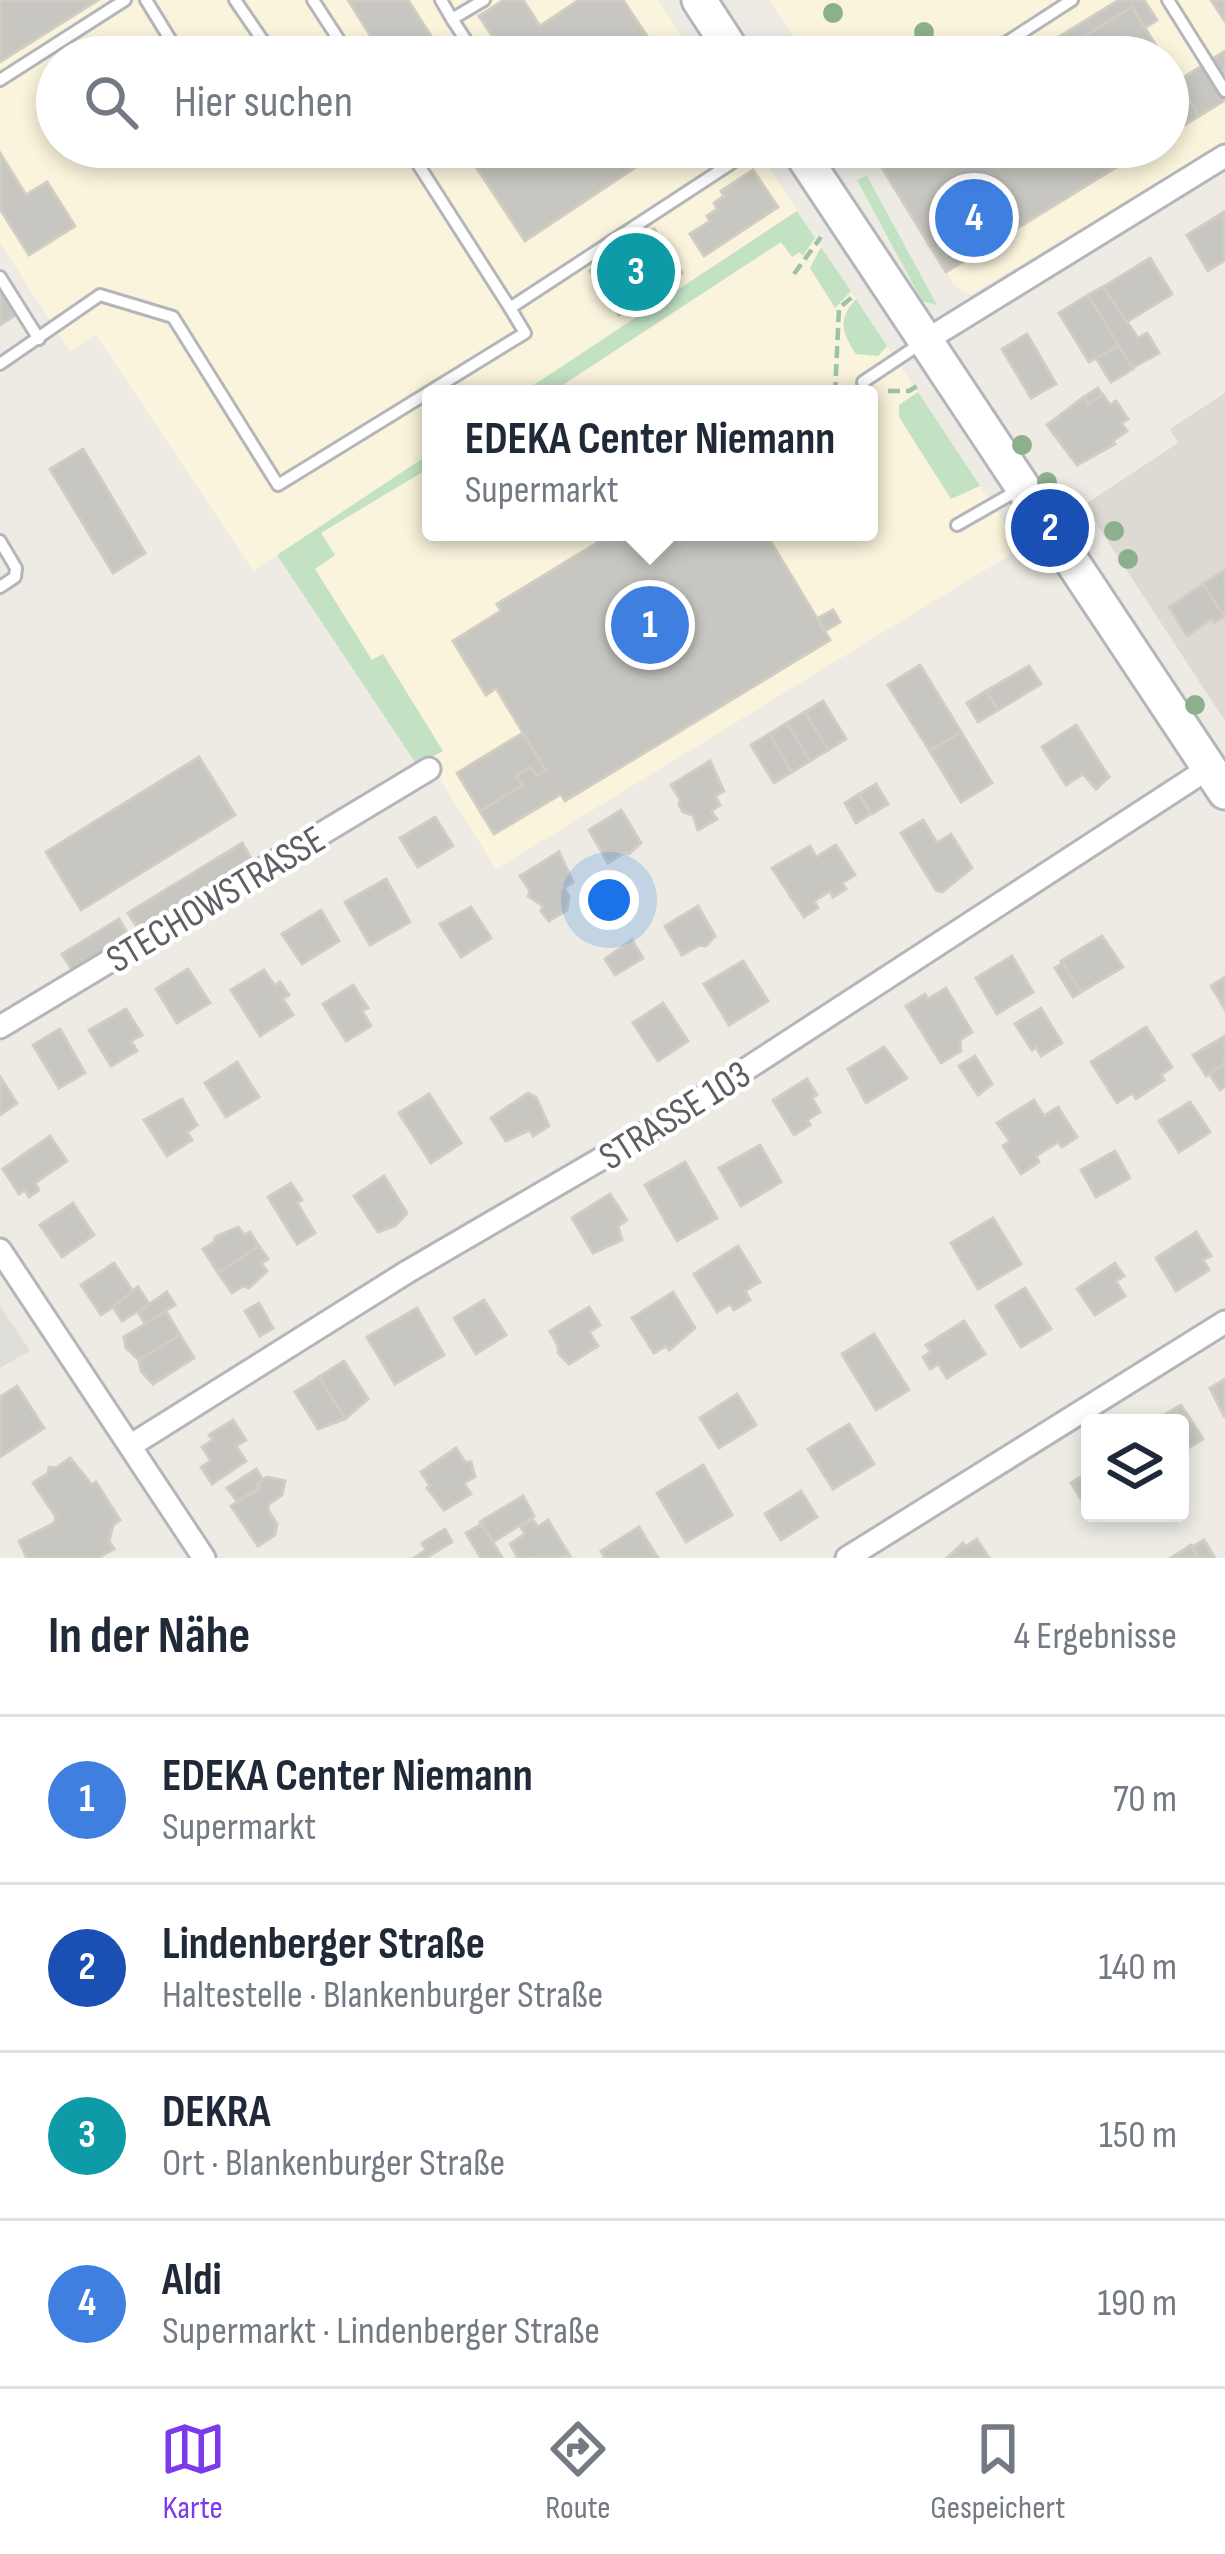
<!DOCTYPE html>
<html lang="de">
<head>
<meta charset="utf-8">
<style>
  :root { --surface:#fff; --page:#f2f2f3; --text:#1f2937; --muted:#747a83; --line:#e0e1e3; --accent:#7c3aed }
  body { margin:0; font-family:"Sofia Sans Condensed",sans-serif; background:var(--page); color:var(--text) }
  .controls { position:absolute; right:36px; bottom:36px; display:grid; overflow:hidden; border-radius:12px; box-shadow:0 6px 18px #0003 }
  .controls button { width:108px; height:108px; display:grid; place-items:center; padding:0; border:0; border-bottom:3px solid var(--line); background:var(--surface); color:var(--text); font:60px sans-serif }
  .you { position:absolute; left:609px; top:900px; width:42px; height:42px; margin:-30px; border:9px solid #fff; border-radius:50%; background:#1a73e8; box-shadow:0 0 0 18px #1a73e833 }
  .badge { display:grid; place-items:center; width:78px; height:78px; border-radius:50%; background:var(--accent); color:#fff; font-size:39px; font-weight:700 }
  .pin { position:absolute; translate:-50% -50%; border:6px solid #fff; box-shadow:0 3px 12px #0006 }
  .popup { position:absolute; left:422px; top:385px; width:456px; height:156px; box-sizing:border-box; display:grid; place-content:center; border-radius:12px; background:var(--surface); filter:drop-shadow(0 3px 9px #0005); font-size:39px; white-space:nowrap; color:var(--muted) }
  .popup b { font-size:45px; color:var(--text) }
  .popup::after { content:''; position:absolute; left:50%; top:100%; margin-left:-24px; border:24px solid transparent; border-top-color:var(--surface) }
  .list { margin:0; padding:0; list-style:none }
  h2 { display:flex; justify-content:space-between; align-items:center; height:156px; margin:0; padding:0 48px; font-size:51px }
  h2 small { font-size:39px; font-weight:400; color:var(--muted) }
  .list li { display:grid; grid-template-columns:78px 1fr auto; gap:36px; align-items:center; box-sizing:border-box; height:168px; padding:0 48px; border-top:3px solid var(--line) }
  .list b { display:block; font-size:45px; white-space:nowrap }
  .list p { margin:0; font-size:39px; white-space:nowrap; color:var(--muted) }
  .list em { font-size:39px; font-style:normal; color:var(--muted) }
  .icon { flex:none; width:66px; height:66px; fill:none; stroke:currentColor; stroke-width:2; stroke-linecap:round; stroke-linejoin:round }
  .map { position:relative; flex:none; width:1225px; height:1558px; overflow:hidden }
  .search { position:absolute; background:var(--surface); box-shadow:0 6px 18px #0003; left:36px; right:36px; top:36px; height:132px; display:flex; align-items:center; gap:30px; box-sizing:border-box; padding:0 42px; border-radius:66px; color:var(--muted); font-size:45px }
  .sheet { height:828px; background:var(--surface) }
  nav { display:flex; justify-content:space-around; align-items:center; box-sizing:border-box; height:168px; border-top:3px solid var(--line); background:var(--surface); font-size:33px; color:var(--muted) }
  nav a { display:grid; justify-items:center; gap:6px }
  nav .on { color:var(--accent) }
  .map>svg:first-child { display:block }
  .commercial { fill:#faf4dc; fill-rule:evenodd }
  .industrial { fill:#deddd8 }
  .education { fill:#dcdad2 }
  .green { fill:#c3e2c4 }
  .building { fill:#c8c6c0; stroke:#d1cdc3; stroke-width:3 }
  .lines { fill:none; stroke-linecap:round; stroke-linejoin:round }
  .service-casing { stroke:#b4b6b9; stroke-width:16 }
  .minor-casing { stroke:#b4b6b9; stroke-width:27 }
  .secondary-casing { stroke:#b3b6ba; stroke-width:39 }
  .path { stroke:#9cc2a9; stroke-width:4.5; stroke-dasharray:12 6; stroke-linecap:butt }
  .service { stroke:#fff; stroke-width:10 }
  .minor { stroke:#fff; stroke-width:21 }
  .secondary { stroke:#fff; stroke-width:33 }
  .tree { fill:#8db08c }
  .labels { text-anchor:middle; stroke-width:9; stroke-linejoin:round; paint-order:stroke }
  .street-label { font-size:39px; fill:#5c5f63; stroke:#fff }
</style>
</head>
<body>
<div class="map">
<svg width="1225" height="1558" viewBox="0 0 1225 1558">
  <rect width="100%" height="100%" fill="#edebe4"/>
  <g class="commercial">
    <path d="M0,0H658L695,57H57V147H755L1021,548L496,869L436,773L417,765L277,555L253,571L96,335L70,351L0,243ZM431,394H869V532H431Z"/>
    <polygon points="769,0 1225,0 1225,143 971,295 954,285 869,147 1168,147 1168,57 807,57"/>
  </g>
  <polygon class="industrial" points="0,1306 30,1351 0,1368"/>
  <polygon class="education" points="1225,393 1225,721 1084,505 1178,443 1170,429"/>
  <g class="green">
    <polygon points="867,176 937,305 922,301 857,180"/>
    <polygon points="797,211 815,238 803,256 800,252 792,257 781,242 549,394 520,394"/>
    <polygon points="821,247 851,291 835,308 810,268"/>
    <path d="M856,299L887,346L878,356L856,354C842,333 837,319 856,299Z"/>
    <polygon points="918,392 980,486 951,499 899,417 899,405"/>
    <polygon points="431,453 431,467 321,533 335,555 315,569 372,660 383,654 443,751 417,765 277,555"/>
  </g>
  <g class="building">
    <polygon points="0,0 98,0 0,62"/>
    <polygon points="348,0 408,0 436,44 416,57 384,57"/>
    <polygon points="504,0 523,0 540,26 579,0 623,0 661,57 493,57 502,51 479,16"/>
    <polygon points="1119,0 1144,0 1157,20 1145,28 1132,7 1056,54 1049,43"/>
    <polygon points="1211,0 1225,0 1225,21"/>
    <polygon points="1132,7 1163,57 1052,57 1056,54"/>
    <polygon points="1225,51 1225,100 1199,116 1178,81"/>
    <polygon points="1168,65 1199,116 1168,135"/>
    <polygon points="463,147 666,147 525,241"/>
    <polygon points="906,147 1149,147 946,272 879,163"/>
    <polygon points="0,153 26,195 47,182 75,226 29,255 0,209"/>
    <polygon points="753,170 778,207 704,256 690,234 710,221 707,216 717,209 714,203 724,196 721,191"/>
    <polygon points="1224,212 1225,260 1208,271 1187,235"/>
    <polygon points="654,229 682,273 619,315 590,271"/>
    <polygon points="1150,258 1172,294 1125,323 1103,287"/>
    <polygon points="0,286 17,314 0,325"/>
    <polygon points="1103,287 1138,338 1147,333 1159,353 1132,368 1088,295"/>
    <polygon points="1088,295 1119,346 1089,362 1059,313"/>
    <polygon points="1027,334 1056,384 1031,398 1002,349"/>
    <polygon points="1119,346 1133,369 1111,382 1096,358"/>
    <polygon points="1098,388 1102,395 1089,404 1084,397"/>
    <polygon points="1103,395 1110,405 1116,401 1128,419 1121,423 1127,431 1113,441 1115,444 1077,465 1047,425 1084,397 1089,404"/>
    <polygon points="83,449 145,553 113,573 50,469"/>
    <polygon points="615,532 765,532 830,640 565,801 561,794 494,834 480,811 522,785 516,776 531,767 537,776 546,771 496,688 486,695 453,641 501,611 497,604"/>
    <polygon points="1225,570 1225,610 1221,613 1203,584"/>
    <polygon points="1203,584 1224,616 1214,623 1212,619 1187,636 1169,607"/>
    <polygon points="833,610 840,622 825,631 818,618"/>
    <polygon points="920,665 961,732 930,751 888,685"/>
    <polygon points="1029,666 1041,684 998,710 986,691"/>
    <polygon points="986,691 998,710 978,722 967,703"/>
    <polygon points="823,701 846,739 828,750 805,712"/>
    <polygon points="805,712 828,750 810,761 787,723"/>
    <polygon points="787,723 810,761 792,772 769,734"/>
    <polygon points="1076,725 1109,777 1096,789 1083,774 1066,785 1042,747"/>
    <polygon points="961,732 992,783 961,802 930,751"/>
    <polygon points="523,733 546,771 537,776 531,767 516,776 522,785 480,811 457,773"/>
    <polygon points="769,734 792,772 774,783 751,745"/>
    <polygon points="199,757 235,815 81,910 46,852"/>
    <polygon points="710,761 724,791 715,796 720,805 711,811 717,819 698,830 693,815 683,812 679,805 680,799 671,785"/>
    <polygon points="876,784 888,804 872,814 859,794"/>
    <polygon points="859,794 870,814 856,823 845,803"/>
    <polygon points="621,810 641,843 629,854 624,853 608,863 589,830"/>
    <polygon points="435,817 453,846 418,867 400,838"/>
    <polygon points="923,820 937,843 951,834 972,868 942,892 936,890 901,833"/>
    <polygon points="242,843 253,862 140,932 128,913"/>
    <polygon points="836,845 855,875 842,883 846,889 833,897 830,891 814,901 818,908 804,917 772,868 810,846 816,857"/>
    <polygon points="559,852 573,882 564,888 569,896 567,910 549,921 541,911 543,906 528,896 530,891 520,876"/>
    <polygon points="386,879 410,922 370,945 345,902"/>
    <polygon points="698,906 715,936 706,946 700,945 682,955 665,926"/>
    <polygon points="471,907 491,938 461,957 440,924"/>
    <polygon points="321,910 339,941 302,964 282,934"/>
    <polygon points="119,919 130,938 74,973 62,954"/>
    <polygon points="1102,936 1123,967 1081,992 1061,961"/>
    <polygon points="632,940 643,958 615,975 605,959"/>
    <polygon points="1012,956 1033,992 997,1014 976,978"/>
    <polygon points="743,961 768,1001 729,1025 704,984"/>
    <polygon points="1063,963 1081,992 1073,997 1055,968"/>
    <polygon points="188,969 210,1003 177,1023 156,989"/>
    <polygon points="264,970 275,986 280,982 289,995 283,999 293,1015 260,1036 231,990"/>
    <polygon points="1225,977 1225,1009 1211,986"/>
    <polygon points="353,985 368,1008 362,1011 371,1026 346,1041 323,1004"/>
    <polygon points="946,988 972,1032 960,1040 961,1051 941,1063 906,1006 925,994 928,999"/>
    <polygon points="663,1003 688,1041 658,1061 633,1023"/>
    <polygon points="1041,1008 1062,1043 1041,1056 1036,1047 1032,1050 1015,1024"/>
    <polygon points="126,1009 142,1035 131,1041 137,1051 111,1066 89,1030"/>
    <polygon points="1146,1027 1172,1067 1161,1075 1164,1080 1136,1099 1132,1093 1117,1103 1091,1062"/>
    <polygon points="60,1029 85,1073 59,1088 33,1045"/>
    <polygon points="1225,1036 1225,1064 1206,1076 1193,1055"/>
    <polygon points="884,1047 907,1078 866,1103 848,1069"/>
    <polygon points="975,1056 992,1084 978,1095 959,1066"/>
    <polygon points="237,1062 259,1097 226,1117 205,1083"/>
    <polygon points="1225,1064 1225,1086 1220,1090 1209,1073"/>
    <polygon points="0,1077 17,1103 0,1115"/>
    <polygon points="807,1079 817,1095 812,1098 820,1112 807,1120 810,1125 794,1135 773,1100"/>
    <polygon points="528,1093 536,1097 549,1126 533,1136 530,1130 506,1141 491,1118"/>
    <polygon points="429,1094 461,1143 431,1163 399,1113"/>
    <polygon points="182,1099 197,1125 187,1132 192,1140 167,1156 144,1120"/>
    <polygon points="1034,1100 1044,1116 1058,1107 1077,1137 1062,1147 1058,1142 1036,1156 1039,1162 1021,1174 1003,1146 1010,1141 997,1123"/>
    <polygon points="1190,1102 1210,1132 1179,1152 1159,1121"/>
    <polygon points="50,1136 67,1161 35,1183 39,1190 29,1197 25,1190 19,1194 3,1169"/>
    <polygon points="760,1145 781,1182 741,1206 719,1168"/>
    <polygon points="1115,1151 1130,1178 1096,1197 1081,1170"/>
    <polygon points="685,1162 717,1218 677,1241 645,1185"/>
    <polygon points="384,1176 407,1213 395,1226 378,1232 354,1196"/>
    <polygon points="291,1183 302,1200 297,1203 315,1233 297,1244 268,1197"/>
    <polygon points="610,1194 627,1220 618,1226 622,1240 593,1253 572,1218"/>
    <polygon points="73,1203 94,1235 62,1257 40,1225"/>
    <polygon points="993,1218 1021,1264 978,1289 951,1243"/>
    <polygon points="238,1227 244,1235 250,1232 259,1246 218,1273 203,1249 214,1242 215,1237"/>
    <polygon points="1196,1232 1211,1256 1203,1260 1209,1270 1176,1291 1156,1258"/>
    <polygon points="259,1246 268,1259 261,1263 267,1271 249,1288 243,1286 232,1293 218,1273"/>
    <polygon points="738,1246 760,1282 745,1291 750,1300 734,1310 730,1304 717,1312 694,1274"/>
    <polygon points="114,1263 134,1293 101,1315 81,1285"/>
    <polygon points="1115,1263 1124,1276 1116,1281 1125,1296 1095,1315 1077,1289"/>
    <polygon points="138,1287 149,1304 122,1321 113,1307"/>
    <polygon points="1025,1288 1051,1329 1021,1347 996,1306"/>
    <polygon points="167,1292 175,1305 145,1324 138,1312"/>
    <polygon points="673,1292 695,1328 669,1350 666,1346 654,1353 632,1318"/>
    <polygon points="484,1300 506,1335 476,1354 454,1318"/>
    <polygon points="259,1303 273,1328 260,1336 245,1311"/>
    <polygon points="589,1307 600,1325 589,1332 598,1346 569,1364 558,1353 558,1346 550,1331"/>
    <polygon points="417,1308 444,1355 395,1384 367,1337"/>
    <polygon points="166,1311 180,1335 139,1360 126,1348 124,1337"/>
    <polygon points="964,1321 985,1354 947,1378 938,1364 930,1369 923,1357 931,1352 926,1345"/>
    <polygon points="874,1334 909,1390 876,1410 842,1354"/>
    <polygon points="180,1335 194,1358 153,1384 141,1371 139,1360"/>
    <polygon points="344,1361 368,1399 345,1419 319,1377"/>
    <polygon points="319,1377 345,1419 318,1429 295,1392"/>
    <polygon points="1225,1379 1225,1416 1224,1416 1210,1388"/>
    <polygon points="17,1386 44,1428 0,1457 0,1397"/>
    <polygon points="737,1394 756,1425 719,1448 700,1418"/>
    <polygon points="1181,1405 1203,1439 1180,1453 1180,1423 1150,1423"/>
    <polygon points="233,1420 246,1440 236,1446 246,1461 212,1484 201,1467 211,1461 202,1447 213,1440 209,1435"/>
    <polygon points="849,1424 874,1464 833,1489 808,1449"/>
    <polygon points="456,1448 465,1462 471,1462 475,1477 464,1483 471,1494 444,1510 427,1488 430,1486 421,1472"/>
    <polygon points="70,1458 92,1485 96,1482 120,1520 113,1525 109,1541 114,1549 98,1558 27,1558 19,1541 54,1523 56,1517 33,1483 48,1473 49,1467 56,1468"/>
    <polygon points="703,1465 732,1515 686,1542 657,1493"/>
    <polygon points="256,1469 263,1480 257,1484 260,1488 237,1501 227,1488"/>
    <polygon points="1090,1471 1090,1513 1100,1513 1093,1518 1071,1483"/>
    <polygon points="267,1477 285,1481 282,1495 269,1504 268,1510 277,1524 275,1535 258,1546 231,1506 260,1488 257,1484"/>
    <polygon points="801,1491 817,1517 781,1540 765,1514"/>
    <polygon points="523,1496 534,1516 493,1542 480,1522"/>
    <polygon points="533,1520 538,1527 548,1520 570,1556 518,1558 510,1544 525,1534 521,1527"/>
    <polygon points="482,1524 493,1542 502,1558 481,1558 466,1533"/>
    <polygon points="639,1527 658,1558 605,1558 601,1551"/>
    <polygon points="445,1529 452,1542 426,1558 414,1558 426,1550 422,1543"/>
    <polygon points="977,1539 989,1558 947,1558 963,1543 965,1547"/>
    <polygon points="1204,1540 1215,1558 1199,1558 1192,1547"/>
    <polygon points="1191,1545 1199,1558 1171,1558"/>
  </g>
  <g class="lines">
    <defs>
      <g id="service">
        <polyline points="146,0 181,57"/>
        <polyline points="235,0 274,57"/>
        <polyline points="313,0 350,57"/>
        <polyline points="441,0 452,19 484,0"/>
        <polyline points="1168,0 1225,91"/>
        <polyline points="452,19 473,51 464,57"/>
        <polyline points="984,57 1072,0"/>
        <polyline points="0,80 125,0"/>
        <polyline points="407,147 510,308 756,147"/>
        <polyline points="814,167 845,147"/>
        <polyline points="0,277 39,339"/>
        <polyline points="0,364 100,295 173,317 278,485 525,333 510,308"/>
        <polyline points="863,382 920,344"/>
        <polyline points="957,525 1020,489"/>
        <polyline points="0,541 16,568 15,577 0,587"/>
      </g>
      <g id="minor">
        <polyline points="925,341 1225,156"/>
        <polyline points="0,1027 429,769"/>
        <polyline points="0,1250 204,1558"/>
        <polyline points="130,1446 407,1272 671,1118 1209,768"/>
        <polyline points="847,1558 1225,1322"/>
      </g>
      <g id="secondary">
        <polyline points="699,0 736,57"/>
        <polyline points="797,147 1225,792"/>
      </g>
    </defs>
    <use href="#service" class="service-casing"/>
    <use href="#minor" class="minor-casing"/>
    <use href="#secondary" class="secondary-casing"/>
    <g class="path">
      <polyline points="794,274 821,237"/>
      <polyline points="888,391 909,391 917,386"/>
      <polyline points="835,394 839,308 856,294"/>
    </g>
    <use href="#service" class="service"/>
    <use href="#minor" class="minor"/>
    <use href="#secondary" class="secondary"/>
  </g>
  <g class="tree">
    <circle cx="833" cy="13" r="10"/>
    <circle cx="924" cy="32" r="10"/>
    <circle cx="1022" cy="445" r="10"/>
    <circle cx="1047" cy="482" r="10"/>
    <circle cx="1114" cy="531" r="10"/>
    <circle cx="1128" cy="559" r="10"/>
    <circle cx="1195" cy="705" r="10"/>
  </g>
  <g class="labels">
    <g class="street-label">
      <text transform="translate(215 898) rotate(-31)" y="14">STECHOWSTRASSE</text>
      <text transform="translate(674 1114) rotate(-32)" y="14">STRASSE 103</text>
    </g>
  </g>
</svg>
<div class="controls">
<button><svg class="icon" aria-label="layers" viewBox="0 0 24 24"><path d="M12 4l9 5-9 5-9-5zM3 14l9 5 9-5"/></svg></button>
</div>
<div class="you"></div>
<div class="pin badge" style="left:650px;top:625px;background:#3f7fe0">1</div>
<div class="popup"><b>EDEKA Center Niemann</b>Supermarkt</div>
<div class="pin badge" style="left:1050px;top:528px;background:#1a4fb4">2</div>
<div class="pin badge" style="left:636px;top:272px;background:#0f9aa8">3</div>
<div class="pin badge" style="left:974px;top:218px;background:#3f7fe0">4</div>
<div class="search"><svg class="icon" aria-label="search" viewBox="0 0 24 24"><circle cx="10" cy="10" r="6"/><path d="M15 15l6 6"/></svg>Hier suchen</div>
</div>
<section class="sheet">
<h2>In der Nähe<small>4 Ergebnisse</small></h2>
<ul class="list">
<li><span class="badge" style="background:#3f7fe0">1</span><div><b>EDEKA Center Niemann</b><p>Supermarkt</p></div><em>70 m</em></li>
<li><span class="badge" style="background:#1a4fb4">2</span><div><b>Lindenberger Straße</b><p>Haltestelle · Blankenburger Straße</p></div><em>140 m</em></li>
<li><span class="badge" style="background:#0f9aa8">3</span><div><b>DEKRA</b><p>Ort · Blankenburger Straße</p></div><em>150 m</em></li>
<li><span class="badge" style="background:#3f7fe0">4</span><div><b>Aldi</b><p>Supermarkt · Lindenberger Straße</p></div><em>190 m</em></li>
</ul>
</section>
<nav>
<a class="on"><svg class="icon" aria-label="map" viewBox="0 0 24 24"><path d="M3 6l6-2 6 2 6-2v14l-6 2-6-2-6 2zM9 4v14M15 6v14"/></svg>Karte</a>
<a><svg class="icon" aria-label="directions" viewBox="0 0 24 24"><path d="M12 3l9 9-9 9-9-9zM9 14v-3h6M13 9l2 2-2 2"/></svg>Route</a>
<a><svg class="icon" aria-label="saved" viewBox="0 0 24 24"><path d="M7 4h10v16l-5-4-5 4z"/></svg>Gespeichert</a>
</nav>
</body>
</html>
